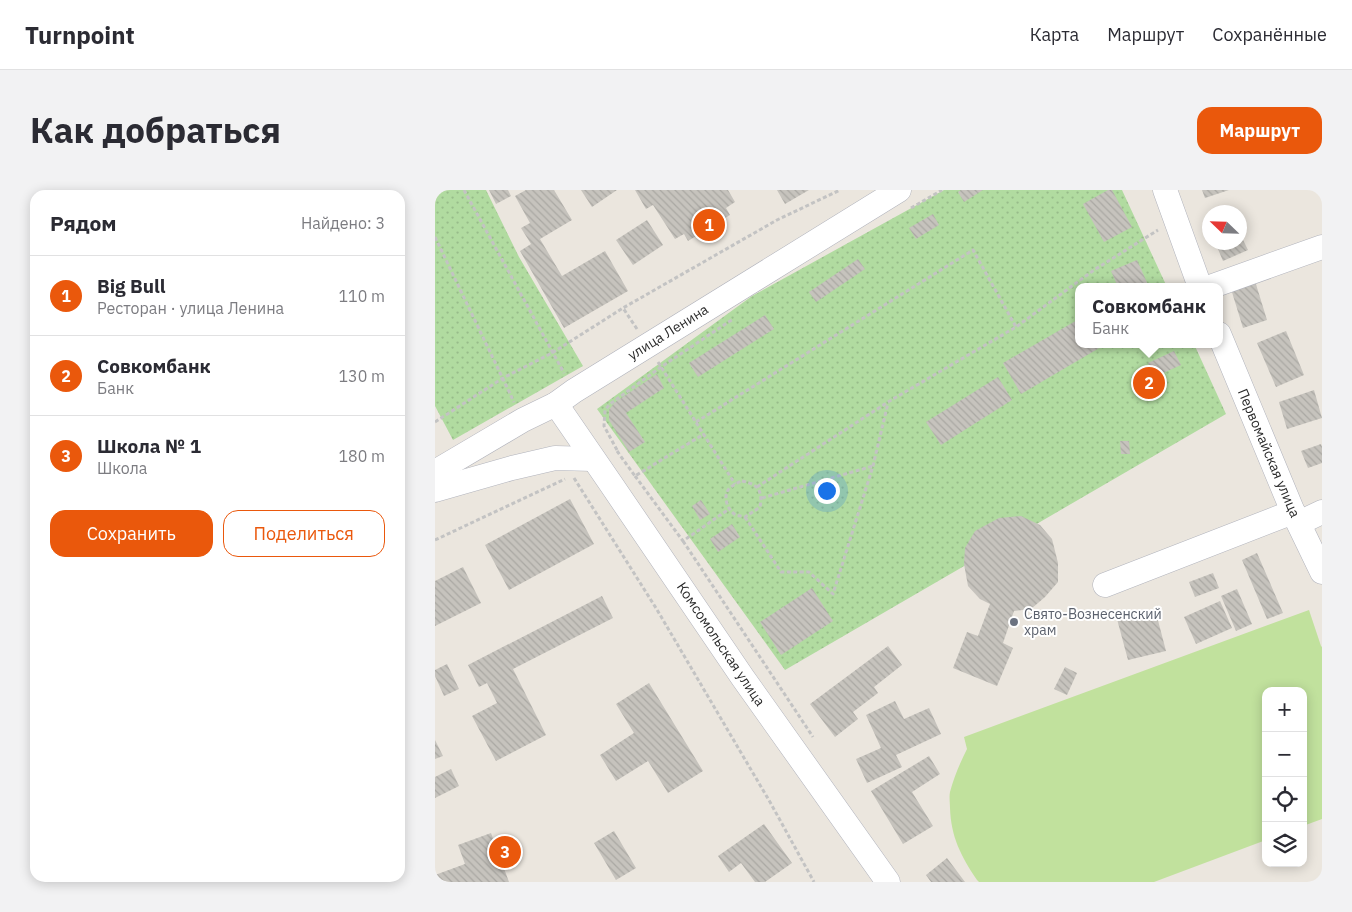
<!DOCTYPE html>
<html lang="ru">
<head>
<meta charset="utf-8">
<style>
  :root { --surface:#fff; --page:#f2f2f3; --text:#2b2b33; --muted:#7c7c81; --line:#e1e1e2; --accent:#ea580c }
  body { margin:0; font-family:"IBM Plex Sans",sans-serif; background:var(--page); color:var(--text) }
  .controls { position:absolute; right:15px; bottom:15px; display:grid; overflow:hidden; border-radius:10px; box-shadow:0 2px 12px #0003 }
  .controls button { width:45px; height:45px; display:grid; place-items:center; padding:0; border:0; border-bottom:1px solid var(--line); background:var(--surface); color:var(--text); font:25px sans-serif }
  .compass { position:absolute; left:767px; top:15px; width:45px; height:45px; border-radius:50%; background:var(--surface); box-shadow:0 2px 12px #0003; rotate:293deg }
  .you { position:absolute; left:391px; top:300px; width:18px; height:18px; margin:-12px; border:4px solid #fff; border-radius:50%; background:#1a73e8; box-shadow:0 0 0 8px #1a73e833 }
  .badge { display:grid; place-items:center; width:32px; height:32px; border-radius:50%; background:var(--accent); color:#fff; font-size:16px; font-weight:700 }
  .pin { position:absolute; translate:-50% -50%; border:2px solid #fff; box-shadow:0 1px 5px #0006 }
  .popup { position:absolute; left:640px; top:93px; width:148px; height:65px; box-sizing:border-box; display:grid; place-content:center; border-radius:10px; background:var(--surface); filter:drop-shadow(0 1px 4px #0005); font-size:16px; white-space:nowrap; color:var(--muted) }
  .popup b { font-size:19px; color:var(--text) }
  .popup::after { content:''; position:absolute; left:50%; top:100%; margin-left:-10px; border:10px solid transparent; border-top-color:var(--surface) }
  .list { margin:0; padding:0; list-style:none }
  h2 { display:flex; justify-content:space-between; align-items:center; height:65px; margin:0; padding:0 20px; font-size:21px }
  h2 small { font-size:16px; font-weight:400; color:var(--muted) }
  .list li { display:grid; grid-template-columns:32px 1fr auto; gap:15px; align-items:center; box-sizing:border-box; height:80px; padding:0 20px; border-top:1px solid var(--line) }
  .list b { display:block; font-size:19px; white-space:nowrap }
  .list p { margin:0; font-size:16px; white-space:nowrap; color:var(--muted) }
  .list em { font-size:16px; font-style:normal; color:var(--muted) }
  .actions { display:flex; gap:10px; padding:15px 20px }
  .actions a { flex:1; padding:11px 0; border:1px solid var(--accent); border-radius:15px; text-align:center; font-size:18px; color:var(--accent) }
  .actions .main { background:var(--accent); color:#fff }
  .icon { flex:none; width:28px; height:28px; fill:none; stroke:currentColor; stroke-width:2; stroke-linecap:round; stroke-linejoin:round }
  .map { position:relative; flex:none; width:887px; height:692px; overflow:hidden; border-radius:15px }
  header { display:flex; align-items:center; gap:30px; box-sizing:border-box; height:70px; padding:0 25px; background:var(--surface); border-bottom:1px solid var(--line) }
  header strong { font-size:24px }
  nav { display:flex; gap:28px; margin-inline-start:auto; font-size:18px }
  .intro { display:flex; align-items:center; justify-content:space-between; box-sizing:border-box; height:120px; padding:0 30px }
  h1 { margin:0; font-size:35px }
  .button { padding:12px 22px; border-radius:15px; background:var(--accent); color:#fff; font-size:18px; font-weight:700 }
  main { display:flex; gap:30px; padding:0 30px }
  aside { flex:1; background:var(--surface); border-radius:15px; box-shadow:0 2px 12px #0003 }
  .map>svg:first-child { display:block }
  .park { fill:url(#park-dots) }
  .pitch { fill:#c1e19d }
  .building { fill:url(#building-back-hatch) }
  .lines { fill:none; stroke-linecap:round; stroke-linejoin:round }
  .minor-casing { stroke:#b1b3bc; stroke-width:25 }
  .path { stroke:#c3c3c3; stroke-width:3; stroke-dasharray:4 2.5; stroke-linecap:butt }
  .minor { stroke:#fff; stroke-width:24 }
  .worship-dot { fill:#6b7280; stroke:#fff; stroke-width:2 }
  .labels { text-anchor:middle; stroke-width:4; stroke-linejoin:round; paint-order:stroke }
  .street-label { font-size:14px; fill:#2a2a2a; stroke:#fff }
  .worship-label { font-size:14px; fill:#5b616d; stroke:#fff; text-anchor:start }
</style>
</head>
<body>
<header>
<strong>Turnpoint</strong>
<nav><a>Карта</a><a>Маршрут</a><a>Сохранённые</a></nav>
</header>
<div class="intro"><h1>Как добраться</h1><a class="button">Маршрут</a></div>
<main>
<aside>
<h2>Рядом<small>Найдено: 3</small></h2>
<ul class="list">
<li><span class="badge">1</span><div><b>Big Bull</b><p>Ресторан · улица Ленина</p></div><em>110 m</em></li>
<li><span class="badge">2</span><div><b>Совкомбанк</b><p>Банк</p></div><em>130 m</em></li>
<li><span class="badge">3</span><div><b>Школа № 1</b><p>Школа</p></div><em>180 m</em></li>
</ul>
<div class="actions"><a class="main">Сохранить</a><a>Поделиться</a></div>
</aside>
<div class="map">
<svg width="887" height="692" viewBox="0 0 887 692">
  <defs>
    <pattern id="park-dots" width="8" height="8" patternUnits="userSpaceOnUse" patternTransform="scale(1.25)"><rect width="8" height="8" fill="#b1dba0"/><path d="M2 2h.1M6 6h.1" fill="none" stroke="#98bc8a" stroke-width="1.8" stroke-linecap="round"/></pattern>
    <pattern id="building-back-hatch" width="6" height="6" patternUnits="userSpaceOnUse" patternTransform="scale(1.25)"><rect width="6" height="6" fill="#c6c3bd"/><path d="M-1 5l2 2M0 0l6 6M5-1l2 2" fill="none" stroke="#aaa8a3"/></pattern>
  </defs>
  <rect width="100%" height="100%" fill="#ebe6de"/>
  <g class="park">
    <polygon points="0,0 51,0 84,67 148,176 18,250 0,216"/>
    <polygon points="509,0 687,0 732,97 644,97 644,154 759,154 791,224 350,480 162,219 317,106"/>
  </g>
  <path class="pitch" d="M874,420L886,456L887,457V629L868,636V501H831V650L719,692H544L542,690C526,666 516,647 515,618C515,613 514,607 515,602C519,587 525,573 532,559L529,547Z"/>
  <g class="building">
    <polygon points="54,0 73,0 76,6 61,14"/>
    <polygon points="91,0 119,0 137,30 105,49 127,86 170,61 193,101 129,138 85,61 96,54 86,38 95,33 80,6"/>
    <polygon points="146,0 182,0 157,17"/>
    <polygon points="200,0 293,0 300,12 291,18 295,25 253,51 249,44 240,49 218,15 211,19"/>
    <polygon points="342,0 374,0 350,14"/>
    <polygon points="526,0 548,0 529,12 523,2"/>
    <polygon points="673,0 677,0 697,37 669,52 648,14"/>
    <polygon points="767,0 794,0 770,8"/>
    <polygon points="498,24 504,35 481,49 474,38"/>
    <polygon points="212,30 228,55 198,75 181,50"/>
    <polygon points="804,42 813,60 788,71 780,52 804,52"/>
    <polygon points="423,69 430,79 381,112 374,102"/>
    <polygon points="702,70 714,97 683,97 676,81"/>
    <polygon points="820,91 832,130 808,138 796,99"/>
    <polygon points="330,125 339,139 263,187 254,173"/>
    <polygon points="644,129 644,154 671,154 586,204 568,173"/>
    <polygon points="851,141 869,185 841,197 822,153"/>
    <polygon points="739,161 746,175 719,187 713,173"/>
    <polygon points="222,184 229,198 191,223 210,252 194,262 174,230 174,220 179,213"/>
    <polygon points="563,187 577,210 506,255 491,232"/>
    <polygon points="879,200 887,228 852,239 844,212"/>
    <polygon points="685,251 694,251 695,264 686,264"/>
    <polygon points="886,254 887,257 887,273 873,278 866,261"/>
    <polygon points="135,309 159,354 74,400 50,355"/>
    <polygon points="266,310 275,324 265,330 257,316"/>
    <polygon points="586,326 605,335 617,349 623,373 623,392 610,407 596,419 579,421 568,453 578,458 562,496 518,478 532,442 543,446 555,414 545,409 533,396 529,374 530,358 540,341 564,328"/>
    <polygon points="297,334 305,347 283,362 275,349"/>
    <polygon points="822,363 848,423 832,429 807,370"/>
    <polygon points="28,377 46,413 0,436 0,391"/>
    <polygon points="778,383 784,398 760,407 754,392"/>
    <polygon points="377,398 398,431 346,465 325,432"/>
    <polygon points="802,399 817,434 801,441 786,406"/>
    <polygon points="167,406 178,428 78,479 111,545 61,571 37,526 62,513 52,493 44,497 33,475"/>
    <polygon points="785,411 797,438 761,454 749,427"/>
    <polygon points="720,419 731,461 693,470 682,429"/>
    <polygon points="453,456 467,475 439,497 443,503 418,522 423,529 400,547 375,514"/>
    <polygon points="12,474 24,499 9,506 0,486 0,480"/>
    <polygon points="630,477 642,483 632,505 619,499"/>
    <polygon points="214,493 268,581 233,603 213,571 181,591 165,565 199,543 181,514"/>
    <polygon points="460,511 469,529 494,518 506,544 461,565 467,577 432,593 421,569 446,558 431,525"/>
    <polygon points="0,550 8,566 0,569"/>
    <polygon points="494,566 505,584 477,602 498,636 468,654 436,601"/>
    <polygon points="16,579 24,596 0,608 0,587"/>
    <polygon points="329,634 357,673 330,692 320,692 306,673 294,682 283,666"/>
    <polygon points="179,641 201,678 181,690 159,653"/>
    <polygon points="56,643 74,692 0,692 0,685 30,674 23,655"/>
    <polygon points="512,668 530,692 496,692 491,685"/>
  </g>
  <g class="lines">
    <defs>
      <g id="minor">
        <polyline points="730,0 765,97"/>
        <polyline points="775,97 887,57"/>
        <polyline points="784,144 858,322 887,382"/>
        <polyline points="121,214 176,294 308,488 453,692"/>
        <polyline points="0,282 88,230 121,214 139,201 464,0"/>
        <polyline points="0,300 77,278 120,268 158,269"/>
        <polyline points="864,333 887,322"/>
        <polyline points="670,395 858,322"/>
      </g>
    </defs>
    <use href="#minor" class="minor-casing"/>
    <g class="path">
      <polyline points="29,0 129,183"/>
      <polyline points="0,4 6,0"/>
      <polyline points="476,18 507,0"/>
      <polyline points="0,47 79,212"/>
      <polyline points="202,139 188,118 342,30 405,0"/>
      <polyline points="223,172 300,294"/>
      <polyline points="0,232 68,188 117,163 188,118"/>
      <polyline points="261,232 538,60 581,137"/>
      <polyline points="182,260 169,236 170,220 175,214 226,177 298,129"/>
      <polyline points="182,261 200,286 269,244"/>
      <polyline points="200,286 248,351 294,319"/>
      <polyline points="139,288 221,418 335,612 379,692"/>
      <path d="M307,291C323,294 328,301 325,317L310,327C307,326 304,326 301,325C293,321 288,308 293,300C297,295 302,293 307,291Z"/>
      <polyline points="322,297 453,212 581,137 659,80 723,40"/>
      <polyline points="327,308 438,276"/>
      <polyline points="310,327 346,382 374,382 398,404 438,276 453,213"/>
      <polyline points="0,350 130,289"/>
      <polyline points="248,351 378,547"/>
    </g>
    <use href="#minor" class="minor"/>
  </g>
  <circle class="worship-dot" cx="579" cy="432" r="5"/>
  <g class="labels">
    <g class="street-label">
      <text transform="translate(233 142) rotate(-32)" y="5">улица Ленина</text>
      <text transform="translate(834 263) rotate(67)" y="5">Первомайская улица</text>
      <text transform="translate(286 454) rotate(56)" y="5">Комсомольская улица</text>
    </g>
    <g class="worship-label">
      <text x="589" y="429">Свято-Вознесенский<tspan x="589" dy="16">храм</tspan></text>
    </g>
  </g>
</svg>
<div class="controls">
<button>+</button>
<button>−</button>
<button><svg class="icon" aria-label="locate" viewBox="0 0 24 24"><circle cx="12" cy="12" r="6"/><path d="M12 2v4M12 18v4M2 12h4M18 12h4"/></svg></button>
<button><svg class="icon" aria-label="layers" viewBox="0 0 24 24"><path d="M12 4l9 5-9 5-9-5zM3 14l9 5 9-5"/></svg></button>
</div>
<svg class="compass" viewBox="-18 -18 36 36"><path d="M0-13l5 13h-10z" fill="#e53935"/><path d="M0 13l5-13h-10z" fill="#7c7c81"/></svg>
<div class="you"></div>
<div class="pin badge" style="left:274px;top:35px">1</div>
<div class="pin badge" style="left:714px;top:193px">2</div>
<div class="popup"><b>Совкомбанк</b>Банк</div>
<div class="pin badge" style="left:70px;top:662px">3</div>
</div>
</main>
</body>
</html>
